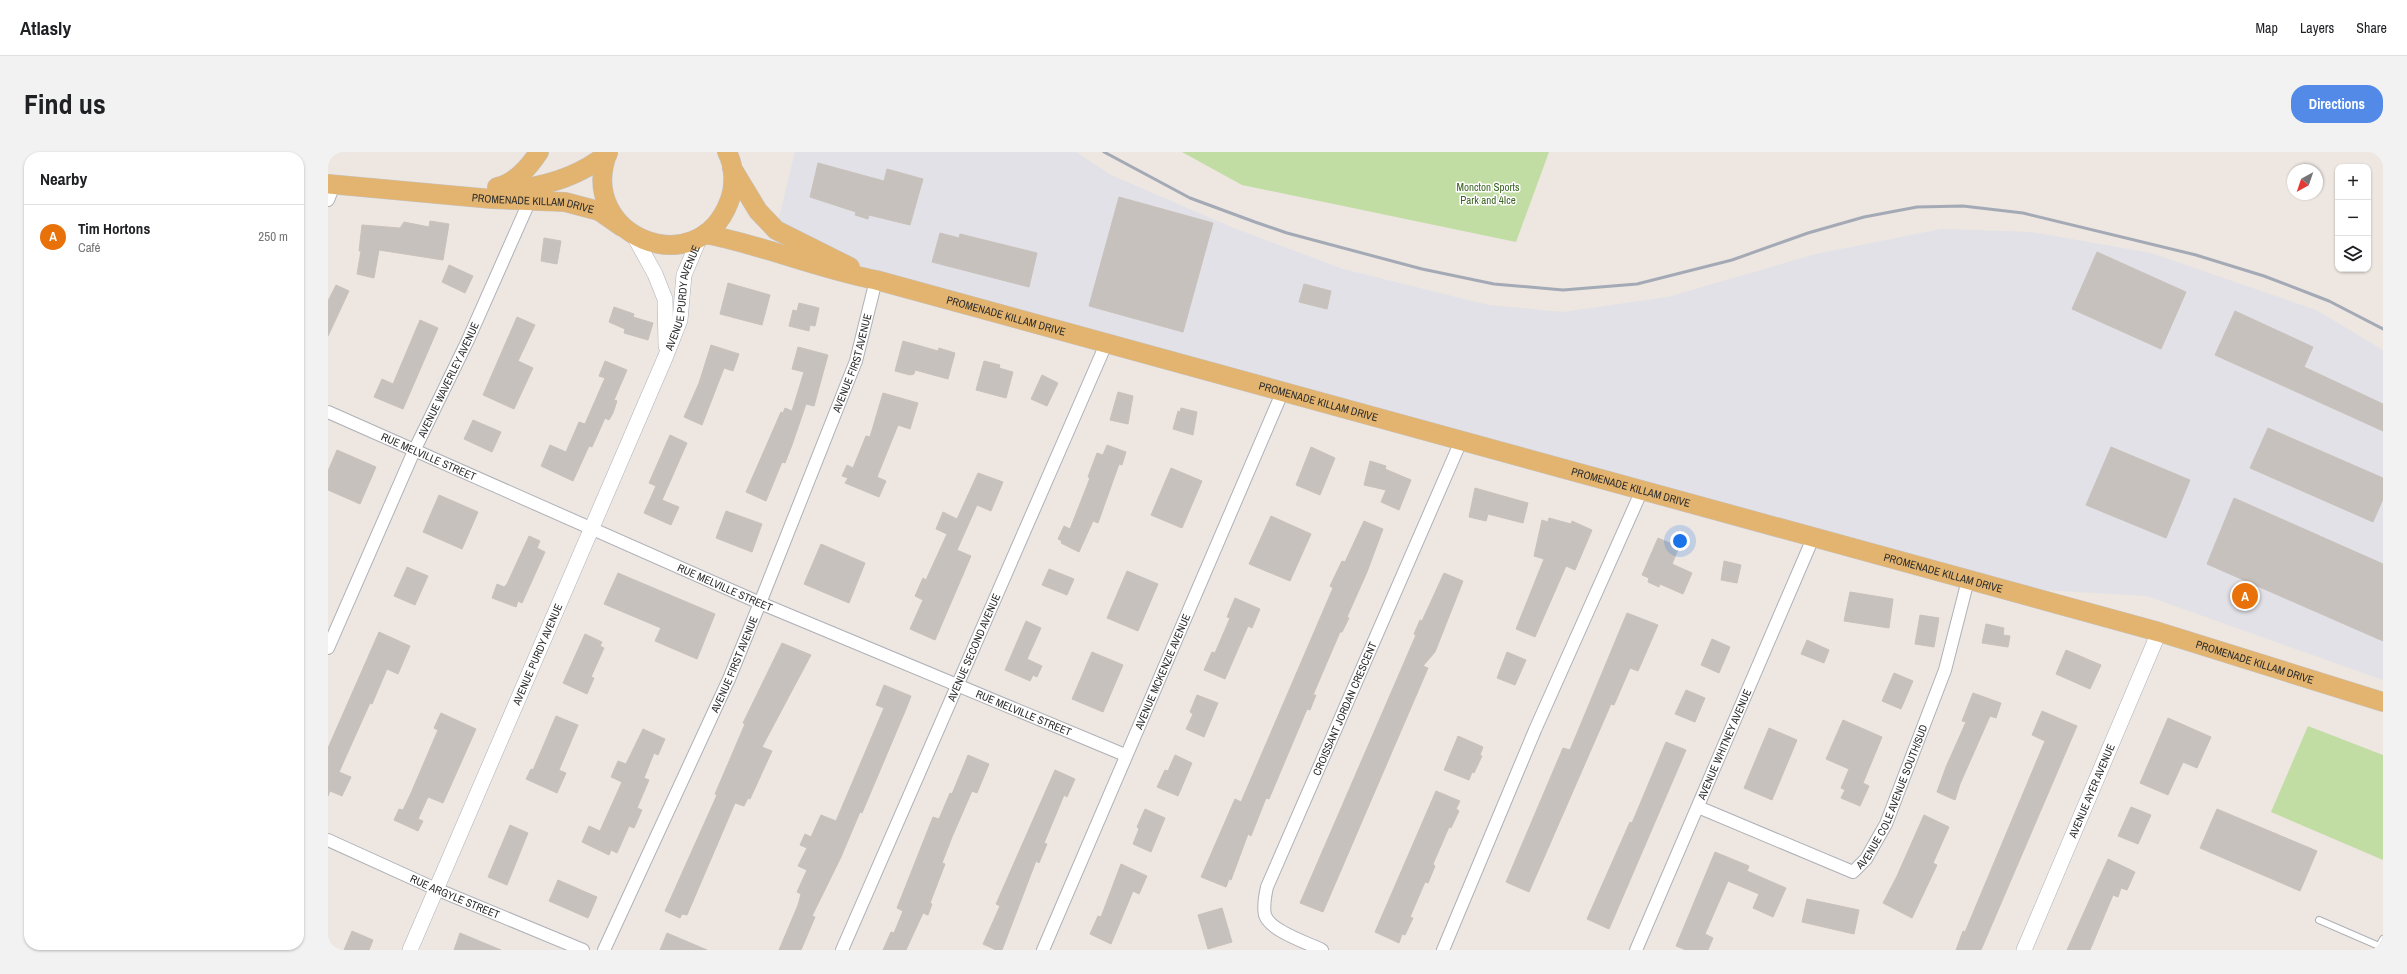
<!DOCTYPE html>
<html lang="en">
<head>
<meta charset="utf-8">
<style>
  :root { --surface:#fff; --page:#f2f2f2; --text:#202124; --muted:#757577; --line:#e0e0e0; --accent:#538ae8 }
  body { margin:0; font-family:"Archivo Narrow",sans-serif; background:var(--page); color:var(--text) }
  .controls { position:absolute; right:12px; top:12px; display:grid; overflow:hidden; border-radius:8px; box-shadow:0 1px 3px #0004 }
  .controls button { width:36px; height:36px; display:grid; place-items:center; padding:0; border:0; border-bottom:1px solid var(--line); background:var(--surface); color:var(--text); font:20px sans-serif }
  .compass { position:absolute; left:1959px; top:12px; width:36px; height:36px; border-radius:50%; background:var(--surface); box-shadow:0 1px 3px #0004; rotate:220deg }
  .you { position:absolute; left:1352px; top:389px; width:14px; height:14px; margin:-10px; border:3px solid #fff; border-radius:50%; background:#1a73e8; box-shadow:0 0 0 6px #1a73e833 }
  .badge { display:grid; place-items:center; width:26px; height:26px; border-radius:50%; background:var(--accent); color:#fff; font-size:13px; font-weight:700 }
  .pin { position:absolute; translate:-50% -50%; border:2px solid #fff; box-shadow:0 1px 4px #0006 }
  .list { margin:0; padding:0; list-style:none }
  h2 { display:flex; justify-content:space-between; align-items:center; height:52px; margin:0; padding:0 16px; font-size:17px }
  h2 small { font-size:13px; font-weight:400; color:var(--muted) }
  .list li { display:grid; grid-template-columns:26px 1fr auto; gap:12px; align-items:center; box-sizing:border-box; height:64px; padding:0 16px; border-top:1px solid var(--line) }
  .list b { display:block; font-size:15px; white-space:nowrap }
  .list p { margin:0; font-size:13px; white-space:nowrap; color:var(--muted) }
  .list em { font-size:13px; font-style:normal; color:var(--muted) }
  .icon { flex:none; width:22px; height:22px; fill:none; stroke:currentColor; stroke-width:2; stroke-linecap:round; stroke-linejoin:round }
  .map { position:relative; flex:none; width:2055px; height:798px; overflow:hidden; border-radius:16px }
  header { display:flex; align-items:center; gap:24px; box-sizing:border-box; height:56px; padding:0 20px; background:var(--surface); border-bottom:1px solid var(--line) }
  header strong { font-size:19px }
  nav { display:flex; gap:22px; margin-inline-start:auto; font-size:14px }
  .intro { display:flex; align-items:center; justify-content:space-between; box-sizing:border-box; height:96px; padding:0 24px }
  h1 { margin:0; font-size:28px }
  .button { padding:10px 18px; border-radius:16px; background:var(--accent); color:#fff; font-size:14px; font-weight:700 }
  main { display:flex; gap:24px; padding:0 24px }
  aside { flex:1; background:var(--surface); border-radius:16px; box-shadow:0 1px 3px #0004 }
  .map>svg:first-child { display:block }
  .industrial { fill:#e1e1e7 }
  .green { fill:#c2dda4 }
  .building { fill:#c6c1bc; stroke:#c9c1bb }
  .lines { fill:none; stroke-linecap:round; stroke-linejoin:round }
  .service-casing { stroke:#aeb1b8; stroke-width:8 }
  .minor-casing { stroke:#aeb1b8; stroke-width:14 }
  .tertiary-casing { stroke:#aeb1b8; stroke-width:16 }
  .primary-casing { stroke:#c4c4c4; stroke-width:20 }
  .service { stroke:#fff; stroke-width:6 }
  .minor { stroke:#fff; stroke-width:12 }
  .tertiary { stroke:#fff; stroke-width:15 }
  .primary { stroke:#e3b470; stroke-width:19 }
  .rail { stroke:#a4aab5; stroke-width:3 }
  .labels { text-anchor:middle; stroke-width:3; stroke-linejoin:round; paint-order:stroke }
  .park-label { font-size:11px; fill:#3c6423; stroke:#fff }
  .street-label { font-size:11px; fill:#2d2d2d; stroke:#fff }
</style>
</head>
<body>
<header>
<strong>Atlasly</strong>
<nav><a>Map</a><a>Layers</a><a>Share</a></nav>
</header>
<div class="intro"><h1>Find us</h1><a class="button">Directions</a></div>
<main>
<aside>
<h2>Nearby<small></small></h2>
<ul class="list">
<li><span class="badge" style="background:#e8710a">A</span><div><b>Tim Hortons</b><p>Café</p></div><em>250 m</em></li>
</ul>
</aside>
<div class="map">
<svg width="2055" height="798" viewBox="0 0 2055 798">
  <rect width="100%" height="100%" fill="#ede6e1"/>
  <polygon class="industrial" points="467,0 748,0 783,23 903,75 1015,117 1160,153 1235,160 1340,145 1488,102 1613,77 1703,80 1823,101 1988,158 2055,198 2055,528 1819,444 1651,434 442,103"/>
  <g class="green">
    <polygon points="854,0 1221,0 1188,90 914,33"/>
    <polygon points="1980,574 2055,603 2055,708 1943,660"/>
  </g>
  <g class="building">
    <polygon points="490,11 556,29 559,17 595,27 582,73 541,63 540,67 527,63 528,60 482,45"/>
    <polygon points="791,45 885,71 855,180 761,154"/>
    <polygon points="102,69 121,72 115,108 51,98 46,126 29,122 33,99 31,99 34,73 72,76 76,70 101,75"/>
    <polygon points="612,81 631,86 632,82 709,101 701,135 604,110"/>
    <polygon points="216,86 233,89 229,112 213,109"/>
    <polygon points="1769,100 1858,140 1833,197 1744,157"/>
    <polygon points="121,113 145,124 137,141 114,130"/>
    <polygon points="400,131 442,143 434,173 392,162"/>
    <polygon points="976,132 1003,139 999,157 971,150"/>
    <polygon points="8,133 21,139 0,184 0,149"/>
    <polygon points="471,151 491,156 487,174 482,173 481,179 461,174 465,158 469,159"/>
    <polygon points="286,155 306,162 305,165 325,171 320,188 296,181 297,177 281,170"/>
    <polygon points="1907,159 1985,195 1976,215 2055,252 2055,279 1887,203"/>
    <polygon points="189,165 207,173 190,209 205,216 186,257 155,243"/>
    <polygon points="92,168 110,176 75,257 46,245 54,227 65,232"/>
    <polygon points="575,189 610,199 611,196 627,201 620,227 587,218 586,222 582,223 567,219"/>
    <polygon points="383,193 411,202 405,219 396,216 374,273 356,265 371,231"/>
    <polygon points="470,195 500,203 486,254 478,252 464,293 457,311 454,310 438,349 418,340 453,260 455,261 457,256 464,259 476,220 464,217"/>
    <polygon points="277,209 299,218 286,248 289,249 285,261 281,268 277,266 264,295 261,294 245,329 213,314 222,293 238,300 251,270 257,272 277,226 271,224"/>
    <polygon points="656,209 672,213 671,216 685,220 678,246 648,238"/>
    <polygon points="714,223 730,231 719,254 703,247"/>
    <polygon points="790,240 805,244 800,272 782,268"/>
    <polygon points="555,241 590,251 582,277 570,273 549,325 558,329 551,345 517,331 520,326 514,324 519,313 525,316 538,284 542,285"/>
    <polygon points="853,256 869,260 865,283 845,277 850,259 852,260"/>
    <polygon points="145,268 173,280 164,300 136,287"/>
    <polygon points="1940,276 2055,326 2055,347 2045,370 1922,316"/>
    <polygon points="342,283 359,291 334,348 351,355 343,373 316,361 328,334 321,331"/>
    <polygon points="779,293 798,300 794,313 791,312 770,371 765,369 751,400 733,391 734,389 730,387 736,374 742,377 762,326 760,325 769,301 775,303"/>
    <polygon points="983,295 1007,306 992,343 968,333"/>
    <polygon points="1783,295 1862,328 1838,386 1758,353"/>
    <polygon points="9,298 48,315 32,352 0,338 0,319"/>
    <polygon points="1042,309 1058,314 1057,317 1083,328 1071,358 1053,350 1058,338 1036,333"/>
    <polygon points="843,316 874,329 854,376 823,363"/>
    <polygon points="650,321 675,330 663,359 649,353 629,398 643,404 607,488 582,477 595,448 587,444 595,426 598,428 619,382 608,377 615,360 629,367"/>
    <polygon points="1147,336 1200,351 1195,371 1160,362 1158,369 1141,365"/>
    <polygon points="111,343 150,360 134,397 95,380"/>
    <polygon points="1906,346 2055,412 2055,489 1879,412"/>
    <polygon points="398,359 434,372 424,400 388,386"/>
    <polygon points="943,364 983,382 962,429 921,412"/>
    <polygon points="1221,366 1243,372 1244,369 1264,378 1247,418 1238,414 1207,485 1188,477 1216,407 1206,404 1214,368 1220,370"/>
    <polygon points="1036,369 1055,377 1039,420 1019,465 1021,466 1014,480 1012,480 985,543 988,543 982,558 979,557 941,647 938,646 923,684 920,682 903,728 901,727 898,735 873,725 907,647 913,650 1005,436 1002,434 1014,409 1017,410"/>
    <polygon points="201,384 212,389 209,396 217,400 194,451 190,449 188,455 164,446 169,432 176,435 179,432"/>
    <polygon points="1330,386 1351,395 1344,412 1364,421 1355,442 1332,432 1331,435 1320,430 1321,426 1314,423"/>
    <polygon points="493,392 537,411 521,451 476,432"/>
    <polygon points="1396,409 1413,413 1409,431 1393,428"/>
    <polygon points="79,415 100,424 87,453 66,444"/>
    <polygon points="721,417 746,427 739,443 714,433"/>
    <polygon points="799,419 830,432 810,479 779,466"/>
    <polygon points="290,421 387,462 369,507 327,489 333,476 276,452"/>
    <polygon points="1116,421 1135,429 1107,500 1095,514 1100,516 995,760 972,751 1088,483 1086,482 1092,468 1094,469"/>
    <polygon points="1522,440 1565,447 1561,476 1516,469"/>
    <polygon points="907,446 932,457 924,476 920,474 897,527 876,518 884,500 887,501 902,466 899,465"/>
    <polygon points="1299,461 1330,473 1310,519 1302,516 1286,553 1283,552 1201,740 1178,730 1235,596 1242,598"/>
    <polygon points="1592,463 1611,466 1606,495 1587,492"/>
    <polygon points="698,469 713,476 699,507 714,514 709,525 705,523 702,529 677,518"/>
    <polygon points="1658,472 1676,476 1675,483 1682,484 1680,495 1654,491"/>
    <polygon points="51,480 82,494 70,522 59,517 44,552 42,551 11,620 23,625 14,644 2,639 0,644 0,596"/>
    <polygon points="257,482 274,490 272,494 276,496 263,525 266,526 259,542 235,531"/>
    <polygon points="1384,487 1402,495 1391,521 1373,513"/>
    <polygon points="1479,488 1501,498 1496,511 1473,502"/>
    <polygon points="454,491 483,503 434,595 444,599 422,647 420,646 416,654 407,651 359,763 354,762 352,766 337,759 389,643 387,642 417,572 415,571"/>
    <polygon points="1738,498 1773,513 1762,537 1728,522"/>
    <polygon points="764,500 795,513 775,560 744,547"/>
    <polygon points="1179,500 1198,508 1187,533 1169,526"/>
    <polygon points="1566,521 1585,529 1573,557 1554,549"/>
    <polygon points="556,533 583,544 578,557 534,661 532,660 513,705 484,764 487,765 473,798 451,798 470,753 473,742 469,740 479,718 470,714 479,696 472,693 477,682 483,685 493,663 508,669 556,556 548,553"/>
    <polygon points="1358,538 1377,546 1367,570 1347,562"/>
    <polygon points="1645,541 1673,551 1668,566 1662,564 1632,632 1627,648 1609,640 1618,615 1638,570 1634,569"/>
    <polygon points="869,543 890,551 876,585 858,577 865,562 862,560"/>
    <polygon points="1714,559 1749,574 1653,798 1628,798 1635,779 1637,780 1717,589 1704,583"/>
    <polygon points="113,561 148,577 115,651 100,645 90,667 95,669 90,679 66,668 71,657 75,658 83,641 110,578 106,576"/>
    <polygon points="228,564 250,573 231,618 238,621 229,641 198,627 203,617 205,618"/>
    <polygon points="1840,566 1883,585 1869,616 1855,610 1840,643 1812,631"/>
    <polygon points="1515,568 1554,585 1535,631 1541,634 1532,654 1513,646 1517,638 1513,636 1521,617 1498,607"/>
    <polygon points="1441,576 1469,588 1444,648 1416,636"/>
    <polygon points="315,577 337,587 330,603 326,601 316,626 321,628 309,656 314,658 306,676 301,674 289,701 283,698 281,703 254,690 261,674 272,679 294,630 283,625 290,609 298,612"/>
    <polygon points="1130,584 1155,595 1152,603 1154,604 1146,621 1144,620 1141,628 1116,618"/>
    <polygon points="1338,590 1358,598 1281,777 1259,767 1302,670 1304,671"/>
    <polygon points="640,603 661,612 649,641 644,639 624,685 614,711 617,712 602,751 604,752 600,763 595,761 578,798 555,798 563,780 566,781 575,759 569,756 605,665 611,667 622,641 624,642"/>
    <polygon points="847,603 864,611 850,644 829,635 837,618 840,619"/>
    <polygon points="727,618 747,627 739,645 736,643 716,691 719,692 711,711 708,709 674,798 668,798 655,792 672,754 668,752"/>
    <polygon points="1108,639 1132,649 1128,657 1131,659 1123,676 1121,675 1105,712 1107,714 1100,731 1097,730 1082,765 1085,766 1077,783 1074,782 1071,791 1047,780"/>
    <polygon points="1803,655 1823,663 1810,692 1790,684"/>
    <polygon points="817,657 837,666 823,700 805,692 811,677 809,675"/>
    <polygon points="1889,657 1989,699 1972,739 1872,696"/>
    <polygon points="1596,663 1621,675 1605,711 1609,713 1584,766 1555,751 1569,724"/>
    <polygon points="182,673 200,681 179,733 160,725"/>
    <polygon points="1387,700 1421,714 1419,719 1458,736 1445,765 1425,756 1431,742 1400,729 1377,782 1385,786 1380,798 1358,798 1348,794"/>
    <polygon points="1780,707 1807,720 1799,738 1793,736 1790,745 1785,743 1762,798 1739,798"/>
    <polygon points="793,712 819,724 811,742 805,739 783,792 762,782 770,764 773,765"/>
    <polygon points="230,728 269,745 260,766 221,749"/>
    <polygon points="1479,747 1531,758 1526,782 1474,770"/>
    <polygon points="894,756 904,790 880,797 870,763"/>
    <polygon points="24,779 45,788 41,798 16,798"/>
    <polygon points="132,781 173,798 126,798"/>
    <polygon points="339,781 379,798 332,798"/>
  </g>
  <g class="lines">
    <defs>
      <g id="service">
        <polyline points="1991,768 2051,794"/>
        <polyline points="2049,798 2055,787"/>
      </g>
      <g id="minor">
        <polyline points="0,48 6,33"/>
        <path id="s1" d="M0,260L432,451L797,603"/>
        <path id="s2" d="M0,496L86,299L140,188L202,48"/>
        <path id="s3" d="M1370,655L1525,720L1538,707L1558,672L1617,518L1640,428"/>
        <path id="s4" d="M0,688L108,737L255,798"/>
        <path id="s5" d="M276,798L401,527L432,451L528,209L548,128"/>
        <path id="s6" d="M514,798L778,192"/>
        <path id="s7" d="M715,798L954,241"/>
        <path id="s8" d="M994,798C980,791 942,779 937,763C935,754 937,744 939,735L1133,289"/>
        <polyline points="1115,798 1207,578 1314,338"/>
        <path id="s9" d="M1308,798L1485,386"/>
      </g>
      <g id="tertiary">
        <polyline points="306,84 327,122 337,147 338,194"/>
        <path id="s10" d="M82,798L337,206L352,168L356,123L372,85"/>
        <path id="s11" d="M1696,798L1831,480"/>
      </g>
      <g id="primary">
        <path d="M280,0C247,84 369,133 401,50C407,35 407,15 399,0"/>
        <polyline points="404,16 430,59 448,78 522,115"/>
        <path id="s12" d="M0,32L164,47L237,50L271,59L294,75"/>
        <path d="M169,35C188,31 201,15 211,0"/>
        <path d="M180,38C216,35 251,25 280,1"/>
        <path id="s13" d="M377,82C435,93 490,117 548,128L1831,480L2055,550"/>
      </g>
    </defs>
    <use href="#service" class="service-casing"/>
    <use href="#minor" class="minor-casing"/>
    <use href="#tertiary" class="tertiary-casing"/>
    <use href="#primary" class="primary-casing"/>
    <use href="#service" class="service"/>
    <use href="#minor" class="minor"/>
    <use href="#tertiary" class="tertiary"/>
    <use href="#primary" class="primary"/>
    <polyline class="rail" points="776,0 862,46 927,70 959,81 1094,117 1166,132 1235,138 1309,132 1404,108 1480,81 1536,65 1589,55 1635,54 1695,61 1868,103 1936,124 2001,149 2055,177"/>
  </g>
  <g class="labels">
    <g class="park-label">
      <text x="1160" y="39">Moncton Sports<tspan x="1160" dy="13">Park and 4Ice</tspan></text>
    </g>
    <g class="street-label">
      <text dy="4" stroke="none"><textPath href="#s12" startOffset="206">PROMENADE KILLAM DRIVE</textPath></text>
      <text dy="4" stroke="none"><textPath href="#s10" startOffset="708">AVENUE PURDY AVENUE</textPath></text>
      <text dy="4" stroke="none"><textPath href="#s13" startOffset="312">PROMENADE KILLAM DRIVE</textPath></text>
      <text dy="4" stroke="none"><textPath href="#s5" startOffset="638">AVENUE FIRST AVENUE</textPath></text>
      <text dy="4" stroke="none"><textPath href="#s2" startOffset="294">AVENUE WAVERLEY AVENUE</textPath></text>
      <text dy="4" stroke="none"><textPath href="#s13" startOffset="636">PROMENADE KILLAM DRIVE</textPath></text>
      <text dy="4" stroke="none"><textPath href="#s1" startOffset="110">RUE MELVILLE STREET</textPath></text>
      <text dy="4" stroke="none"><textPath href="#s13" startOffset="960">PROMENADE KILLAM DRIVE</textPath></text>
      <text dy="4" stroke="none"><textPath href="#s13" startOffset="1284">PROMENADE KILLAM DRIVE</textPath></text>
      <text dy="4" stroke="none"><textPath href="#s1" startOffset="434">RUE MELVILLE STREET</textPath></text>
      <text dy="4" stroke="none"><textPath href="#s6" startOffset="330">AVENUE SECOND AVENUE</textPath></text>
      <text dy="4" stroke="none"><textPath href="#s10" startOffset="322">AVENUE PURDY AVENUE</textPath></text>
      <text dy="4" stroke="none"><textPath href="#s13" startOffset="1608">PROMENADE KILLAM DRIVE</textPath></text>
      <text dy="4" stroke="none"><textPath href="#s5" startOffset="314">AVENUE FIRST AVENUE</textPath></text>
      <text dy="4" stroke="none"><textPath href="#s7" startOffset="303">AVENUE MCKENZIE AVENUE</textPath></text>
      <text dy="4" stroke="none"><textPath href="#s8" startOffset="291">CROISSANT JORDAN CRESCENT</textPath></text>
      <text dy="4" stroke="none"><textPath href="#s1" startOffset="758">RUE MELVILLE STREET</textPath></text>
      <text dy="4" stroke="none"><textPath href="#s9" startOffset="224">AVENUE WHITNEY AVENUE</textPath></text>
      <text dy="4" stroke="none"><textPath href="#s11" startOffset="173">AVENUE AYER AVENUE</textPath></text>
      <text dy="4" stroke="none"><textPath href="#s3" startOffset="254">AVENUE COLE AVENUE SOUTH/SUD</textPath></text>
      <text dy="4" stroke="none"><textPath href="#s4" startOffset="139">RUE ARGYLE STREET</textPath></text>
    </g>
  </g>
</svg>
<div class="controls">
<button>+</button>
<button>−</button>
<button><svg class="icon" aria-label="layers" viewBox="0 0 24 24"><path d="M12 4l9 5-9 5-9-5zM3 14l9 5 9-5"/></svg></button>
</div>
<svg class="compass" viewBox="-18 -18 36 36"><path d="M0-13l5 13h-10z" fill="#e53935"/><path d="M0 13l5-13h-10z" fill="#757577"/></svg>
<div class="you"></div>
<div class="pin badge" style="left:1917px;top:444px;background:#e8710a">A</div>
</div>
</main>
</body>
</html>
